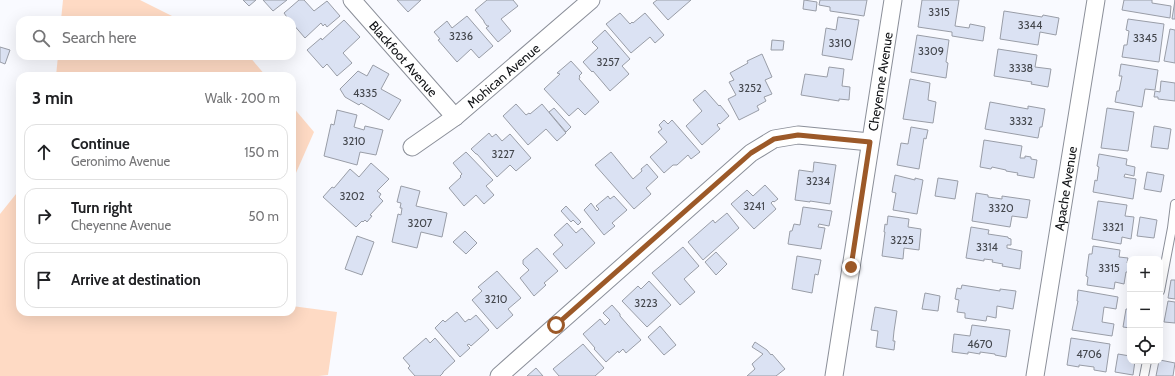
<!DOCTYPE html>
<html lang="en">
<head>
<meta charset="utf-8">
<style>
  :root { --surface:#fff; --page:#f2f2f2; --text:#202124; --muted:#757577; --line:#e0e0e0 }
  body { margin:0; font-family:Cabin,sans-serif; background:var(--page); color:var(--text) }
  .controls { position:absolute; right:12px; bottom:12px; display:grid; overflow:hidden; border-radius:8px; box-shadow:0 4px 16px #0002 }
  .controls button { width:36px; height:36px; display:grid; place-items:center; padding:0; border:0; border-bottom:1px solid var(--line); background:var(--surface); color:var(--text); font:20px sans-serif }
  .stop { position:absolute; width:12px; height:12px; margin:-9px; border:3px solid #9c5928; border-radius:50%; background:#fff }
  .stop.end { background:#9c5928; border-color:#fff; box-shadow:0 1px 4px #0008 }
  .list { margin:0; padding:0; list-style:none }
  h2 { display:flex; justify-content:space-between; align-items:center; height:52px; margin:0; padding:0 16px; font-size:17px }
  h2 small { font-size:13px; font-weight:400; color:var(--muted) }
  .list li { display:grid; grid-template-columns:26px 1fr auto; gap:12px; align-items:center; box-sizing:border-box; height:56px; margin:0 8px 8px; padding:0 8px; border:1px solid var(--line); border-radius:12px }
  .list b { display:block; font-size:15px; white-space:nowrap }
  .list p { margin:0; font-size:13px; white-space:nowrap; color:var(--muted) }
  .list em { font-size:13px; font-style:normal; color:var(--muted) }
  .icon { flex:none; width:22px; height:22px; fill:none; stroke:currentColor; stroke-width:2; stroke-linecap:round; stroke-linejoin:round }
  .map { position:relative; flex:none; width:1175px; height:376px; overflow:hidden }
  .search { position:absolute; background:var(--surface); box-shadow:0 4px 16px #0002; left:16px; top:16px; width:280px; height:44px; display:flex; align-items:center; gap:10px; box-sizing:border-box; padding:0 14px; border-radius:12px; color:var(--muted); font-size:15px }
  .panel { position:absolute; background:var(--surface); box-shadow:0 4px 16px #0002; left:16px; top:72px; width:280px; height:244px; border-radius:12px }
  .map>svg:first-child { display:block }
  .green { fill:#fedac4 }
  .building { fill:#dbe2f3; stroke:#999da7 }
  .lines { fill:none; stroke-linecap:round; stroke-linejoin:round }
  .service-casing { stroke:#8b8f99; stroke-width:10 }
  .minor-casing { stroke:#8b8f99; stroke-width:19 }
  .service { stroke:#fff; stroke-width:8 }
  .minor { stroke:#fff; stroke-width:17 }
  .route { stroke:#9c5928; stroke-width:5 }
  .labels { text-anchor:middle; stroke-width:3.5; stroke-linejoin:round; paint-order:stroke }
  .number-label { font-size:11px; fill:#43464c }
  .street-label { font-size:13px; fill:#101215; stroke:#fff }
</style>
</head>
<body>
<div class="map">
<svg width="1175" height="376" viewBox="0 0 1175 376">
  <rect width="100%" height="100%" fill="#f9faff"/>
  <g class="green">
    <polygon points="63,0 140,0 180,20 61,20"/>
    <polygon points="58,56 249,56 266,76 56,76"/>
    <polygon points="292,106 314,132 292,182"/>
    <polygon points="20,189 20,312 292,312 292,306 337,312 328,375 319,376 0,376 0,214"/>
  </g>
  <g class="building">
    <polygon points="243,0 256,0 249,6"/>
    <polygon points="263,0 287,0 273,11"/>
    <polygon points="299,0 304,0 314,11 327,1 340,16 327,27 325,24 323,26 321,23 305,38 292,23 292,20 289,20 284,13"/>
    <polygon points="397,0 421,0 408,12"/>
    <polygon points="487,0 513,0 518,6 501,19 511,31 498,42 486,28 489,26 487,26 484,22 484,21 475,10"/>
    <polygon points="657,0 691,0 668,20 653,3"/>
    <polygon points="804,0 817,2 816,11 803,9"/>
    <polygon points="820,0 867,0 864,16 830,11 830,7 819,5"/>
    <polygon points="922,0 959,0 955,26 969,28 970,24 985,27 983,41 952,36 952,32 918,27"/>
    <polygon points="1124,0 1152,0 1152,3 1171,6 1170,18 1122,10"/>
    <polygon points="1175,0 1175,19 1172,19"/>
    <polygon points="1004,11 1042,17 1043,15 1059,18 1056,35 1040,32 1038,45 1000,39"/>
    <polygon points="620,13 630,24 632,22 633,23 645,13 664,35 655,43 650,37 631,53 606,24"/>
    <polygon points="467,16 493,46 479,58 471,49 457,62 438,40 440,39 434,32 447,21 452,28"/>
    <polygon points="838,17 859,20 852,60 822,55 826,28 836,30"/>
    <polygon points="1128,19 1164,24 1159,62 1122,57 1124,45 1127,45 1129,31 1126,30"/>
    <polygon points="344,20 360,37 343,53 352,63 337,76 327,64 323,68 307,50 321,38 322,40"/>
    <polygon points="1170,29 1175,30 1175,63 1164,61"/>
    <polygon points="605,30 630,59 622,66 629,74 610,91 593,71 592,72 583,62 598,48 592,42"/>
    <polygon points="917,35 949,40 946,62 948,63 946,78 911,72"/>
    <polygon points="772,40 784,41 783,50 771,50"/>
    <polygon points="0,47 10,50 5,64 0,62"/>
    <polygon points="998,49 1037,55 1035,67 1051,69 1048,87 1031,84 1032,82 994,76"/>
    <polygon points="762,54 772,77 765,80 772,94 764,97 766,101 757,106 759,110 739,120 728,99 736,95 729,82 734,80 730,73 748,63 747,61"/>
    <polygon points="571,61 582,73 579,76 580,77 579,79 599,102 585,115 578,108 569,116 544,89 560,74 557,73"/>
    <polygon points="1121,64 1158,70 1155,90 1145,89 1142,107 1115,102 1117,91 1119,91 1122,76 1119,76"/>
    <polygon points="373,65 389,74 381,89 401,100 389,120 361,103 359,105 345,97 340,89 358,71 367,76"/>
    <polygon points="829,67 844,69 842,86 850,87 849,100 839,99 839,101 801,95 805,74 827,77"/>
    <polygon points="910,79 930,83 928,100 936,102 933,123 903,119"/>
    <polygon points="1161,81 1175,83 1175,101 1158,99 1158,97 1154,97 1155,91 1160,92"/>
    <polygon points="705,90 719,106 720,105 729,116 720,124 719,123 717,125 720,129 702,145 686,126 702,111 693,100"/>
    <polygon points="990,102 1028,109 1028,106 1045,109 1042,127 1040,127 1038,138 985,129"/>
    <polygon points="516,104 526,115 529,113 530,114 542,104 566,133 557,141 546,129 528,145 503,116"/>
    <polygon points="554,108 571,127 566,132 549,112"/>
    <polygon points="1107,108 1134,112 1128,151 1101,148"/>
    <polygon points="337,110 357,115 354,127 364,130 365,126 383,130 376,155 360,152 357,165 324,156 331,124 334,125"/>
    <polygon points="664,120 668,124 672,120 700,152 691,159 688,155 677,165 673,165 664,173 650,157 667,142 658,132 662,129 659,125"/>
    <polygon points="1154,126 1171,129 1168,149 1151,147"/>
    <polygon points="911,127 928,130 926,139 924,138 919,169 897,165 901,143 908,144"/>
    <polygon points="489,133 492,137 496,134 502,141 510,134 531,158 516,171 510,165 497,177 477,154 476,154 471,149"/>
    <polygon points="984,140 1022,146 1020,158 1025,158 1025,156 1031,157 1031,159 1037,160 1034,178 1017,175 1018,173 1006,171 1006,170 992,167 991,169 980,167"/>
    <polygon points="466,152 493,180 486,186 494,195 484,204 476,195 464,206 449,188 461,177 460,176 462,174 453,163"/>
    <polygon points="611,152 633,179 642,171 641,169 647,164 658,177 646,188 651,194 634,209 595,165"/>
    <polygon points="1099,154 1127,159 1126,165 1135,167 1134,176 1125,174 1124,177 1136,179 1133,199 1093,192 1095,180 1097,181 1099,167 1097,166"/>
    <polygon points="814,162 836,165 830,204 810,201 810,202 795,200 799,170 813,172"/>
    <polygon points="371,163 389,179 377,191 381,194 379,197 383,201 370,215 372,216 367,222 365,220 363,222 362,221 356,227 323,197 332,187 334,188 350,169 359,177"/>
    <polygon points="1147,172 1164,175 1161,192 1144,189"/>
    <polygon points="895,175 915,180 915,178 923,180 917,214 893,210 896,193 892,192"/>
    <polygon points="938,178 958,181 955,199 935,196"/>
    <polygon points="765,185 778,199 774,202 773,201 771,203 776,209 754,229 731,204 747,190 753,196"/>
    <polygon points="401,186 420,191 416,206 447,213 442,237 421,232 417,248 392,242 398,214 401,215 402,208 400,208 401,203 397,202"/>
    <polygon points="976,193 988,195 988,197 1002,199 1002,196 1030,200 1027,218 1012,216 1010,227 972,221"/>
    <polygon points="608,196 610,199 614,196 627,210 612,223 615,226 604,235 584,210 591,203 597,211 599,209 596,206"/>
    <polygon points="1098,201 1127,205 1125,216 1134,217 1131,239 1122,237 1121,244 1092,239"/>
    <polygon points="566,206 581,222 578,225 573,220 571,222 561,211"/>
    <polygon points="803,207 832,211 829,226 819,224 818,227 825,228 821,249 788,244 790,231 792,231 794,224 800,225"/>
    <polygon points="727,213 739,228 703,260 688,242 713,220 715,223"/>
    <polygon points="888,216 909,219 908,227 921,229 919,250 904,248 903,259 882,256 885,232 884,232 885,224 887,225"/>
    <polygon points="1140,217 1157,220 1154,238 1137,236"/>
    <polygon points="567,223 576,233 582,228 595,243 566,269 553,254 563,245 554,235"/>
    <polygon points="971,227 989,230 988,234 1008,237 1008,238 1011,239 1011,245 1007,245 1007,248 1022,251 1020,269 1002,266 1003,264 992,262 993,260 984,259 984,261 966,258"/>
    <polygon points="465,231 477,243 466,254 453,242"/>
    <polygon points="357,236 374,242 362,275 345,269"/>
    <polygon points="1093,246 1120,250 1119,257 1128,258 1127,263 1130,263 1130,272 1126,272 1124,284 1115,282 1114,289 1087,285 1088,277 1086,276 1089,254 1092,254"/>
    <polygon points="683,247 699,266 684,279 695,292 680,305 652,273"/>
    <polygon points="537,248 558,271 544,283 546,285 534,296 520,278 529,270 523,264 523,260"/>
    <polygon points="716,252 727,264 716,275 705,262"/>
    <polygon points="797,256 821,260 818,275 815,274 812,293 792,289"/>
    <polygon points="497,271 521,298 508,309 513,315 497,329 472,300 482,291 478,287"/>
    <polygon points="1171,280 1175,280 1175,299 1168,298"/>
    <polygon points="649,281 671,305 647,327 622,301 638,286 641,289"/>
    <polygon points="962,285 1000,291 1000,289 1016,291 1013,309 997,306 996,318 987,316 986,321 965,318 965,313 957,312 959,300 955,299 957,288 961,289"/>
    <polygon points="1078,290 1118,297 1116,309 1104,307 1102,322 1114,324 1112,336 1072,330 1078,301 1077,301"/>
    <polygon points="925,293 940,296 938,311 922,309"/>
    <polygon points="1168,301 1175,302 1175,323 1164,322"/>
    <polygon points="612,305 620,314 620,316 641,340 626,353 623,349 619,353 618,351 606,362 594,349 595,348 583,334 600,319 605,325 610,320 603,313"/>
    <polygon points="875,307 897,311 894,331 893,341 895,341 894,350 876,347 878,331 871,330"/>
    <polygon points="1126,309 1130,309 1130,328 1123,327"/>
    <polygon points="457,312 465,322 469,319 470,320 476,315 489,330 471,346 469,344 467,345 470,348 460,357 435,328 443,320 445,322"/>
    <polygon points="972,325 1010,330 1006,357 995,355 995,354 980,352 980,354 968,352 968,354 952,352 954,334 970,336"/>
    <polygon points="660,326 676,345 664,355 648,337"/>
    <polygon points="426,338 430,343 435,338 455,361 443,372 443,373 440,376 415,376 408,368 410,366 403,358"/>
    <polygon points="1071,338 1110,344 1106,372 1094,370 1094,367 1079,365 1079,367 1067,365"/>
    <polygon points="755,342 767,350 771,355 772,354 785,369 776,376 747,376 755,369 752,364 763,354 752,347"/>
    <polygon points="583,344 604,368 595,376 559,376 553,369"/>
    <polygon points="1118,354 1130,356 1130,361 1135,361 1133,375 1115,372"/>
    <polygon points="1160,360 1175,363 1173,376 1156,376 1159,361"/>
    <polygon points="536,368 543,376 527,376"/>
  </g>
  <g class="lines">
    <defs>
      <g id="service">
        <polyline points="1160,291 1172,228 1175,204"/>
        <polyline points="1144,376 1147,361"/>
      </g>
      <g id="minor">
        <path id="s1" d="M352,0L455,117"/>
        <path id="s2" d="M412,147L455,117L591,0"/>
        <polyline points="499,376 751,153 774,139 798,135 870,142"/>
        <path id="s3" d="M834,376L893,0"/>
        <path id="s4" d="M1035,376L1096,0"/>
      </g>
    </defs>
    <use href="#service" class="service-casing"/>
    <use href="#minor" class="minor-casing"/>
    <use href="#service" class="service"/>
    <use href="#minor" class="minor"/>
  </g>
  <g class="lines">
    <polyline class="route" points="556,325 751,153 774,139 798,135 870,142 851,267"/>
  </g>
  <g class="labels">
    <g class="number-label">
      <text x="939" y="16">3315</text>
      <text x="1030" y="29">3344</text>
      <text x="461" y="40">3236</text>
      <text x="1145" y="42">3345</text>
      <text x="840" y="47">3310</text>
      <text x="931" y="55">3309</text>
      <text x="608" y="66">3257</text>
      <text x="1021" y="72">3338</text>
      <text x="750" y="92">3252</text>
      <text x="365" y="97">4335</text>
      <text x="1021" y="125">3332</text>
      <text x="354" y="145">3210</text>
      <text x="503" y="158">3227</text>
      <text x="818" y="185">3234</text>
      <text x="352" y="200">3202</text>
      <text x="754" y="210">3241</text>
      <text x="1001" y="212">3320</text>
      <text x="420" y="227">3207</text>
      <text x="1113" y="231">3321</text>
      <text x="902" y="244">3225</text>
      <text x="987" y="251">3314</text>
      <text x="1109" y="272">3315</text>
      <text x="496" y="303">3210</text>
      <text x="646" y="307">3223</text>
      <text x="980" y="348">4670</text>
      <text x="1089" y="358">4706</text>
    </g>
    <g class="street-label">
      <text dy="5" stroke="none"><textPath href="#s1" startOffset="78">Blackfoot Avenue</textPath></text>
      <text dy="5" stroke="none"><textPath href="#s2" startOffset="116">Mohican Avenue</textPath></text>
      <text dy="5" stroke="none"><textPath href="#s3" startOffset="298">Cheyenne Avenue</textPath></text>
      <text dy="5" stroke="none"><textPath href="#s4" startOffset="190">Apache Avenue</textPath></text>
    </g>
  </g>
</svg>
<div class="controls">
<button>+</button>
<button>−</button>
<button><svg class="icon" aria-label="locate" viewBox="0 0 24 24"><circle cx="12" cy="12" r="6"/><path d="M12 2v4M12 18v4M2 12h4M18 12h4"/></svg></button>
</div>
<div class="stop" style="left:556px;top:325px"></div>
<div class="stop end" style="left:851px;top:267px"></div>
<div class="search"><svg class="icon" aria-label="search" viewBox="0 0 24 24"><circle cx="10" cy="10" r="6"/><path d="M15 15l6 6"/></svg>Search here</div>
<section class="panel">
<h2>3 min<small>Walk · 200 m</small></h2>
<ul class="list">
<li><svg class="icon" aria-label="ahead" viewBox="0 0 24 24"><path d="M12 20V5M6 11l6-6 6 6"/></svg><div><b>Continue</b><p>Geronimo Avenue</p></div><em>150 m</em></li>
<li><svg class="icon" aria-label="right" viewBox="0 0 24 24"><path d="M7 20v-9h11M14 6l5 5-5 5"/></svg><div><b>Turn right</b><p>Cheyenne Avenue</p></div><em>50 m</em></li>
<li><svg class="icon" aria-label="arrive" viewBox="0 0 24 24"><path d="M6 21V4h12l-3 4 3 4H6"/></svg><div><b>Arrive at destination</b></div></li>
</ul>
</section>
</div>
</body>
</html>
